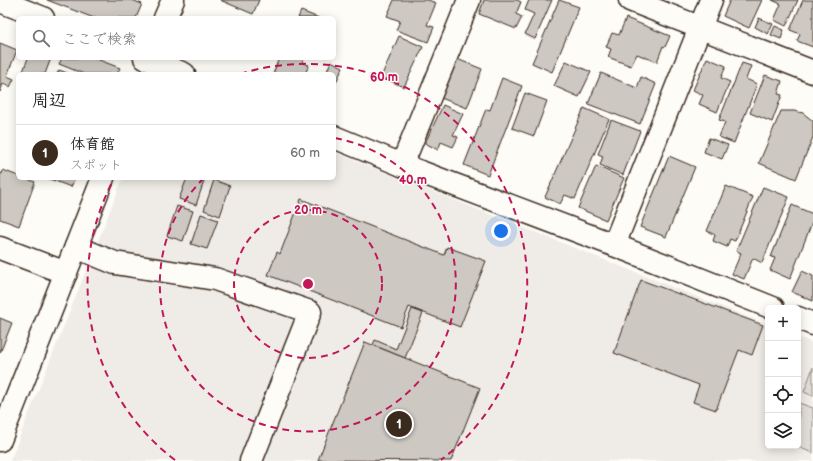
<!DOCTYPE html>
<html lang="ja">
<head>
<meta charset="utf-8">
<style>
  :root { --surface:#fff; --page:#f2f2f2; --text:#202124; --muted:#757577; --line:#e0e0e0; --accent:#3b2a1e }
  body { margin:0; font-family:"Balsamiq Sans","Klee One",sans-serif; background:var(--page); color:var(--text) }
  .controls { position:absolute; right:12px; bottom:12px; display:grid; overflow:hidden; border-radius:6px; box-shadow:0 2px 10px #0003 }
  .controls button { width:36px; height:36px; display:grid; place-items:center; padding:0; border:0; border-bottom:1px solid var(--line); background:var(--surface); color:var(--text); font:20px sans-serif }
  .you { position:absolute; left:501px; top:231px; width:14px; height:14px; margin:-10px; border:3px solid #fff; border-radius:50%; background:#1a73e8; box-shadow:0 0 0 6px #1a73e833 }
  .badge { display:grid; place-items:center; width:26px; height:26px; border-radius:50%; background:var(--accent); color:#fff; font-size:13px; font-weight:700 }
  .pin { position:absolute; translate:-50% -50%; border:2px solid #fff; box-shadow:0 1px 4px #0006 }
  .list { margin:0; padding:0; list-style:none }
  h2 { display:flex; justify-content:space-between; align-items:center; height:52px; margin:0; padding:0 16px; font-size:17px }
  h2 small { font-size:13px; font-weight:400; color:var(--muted) }
  .list li { display:grid; grid-template-columns:26px 1fr auto; gap:12px; align-items:center; box-sizing:border-box; height:56px; padding:0 16px; border-top:1px solid var(--line) }
  .list b { display:block; font-size:15px; white-space:nowrap }
  .list p { margin:0; font-size:13px; white-space:nowrap; color:var(--muted) }
  .list em { font-size:13px; font-style:normal; color:var(--muted) }
  .icon { flex:none; width:22px; height:22px; fill:none; stroke:currentColor; stroke-width:2; stroke-linecap:round; stroke-linejoin:round }
  .map { position:relative; flex:none; width:813px; height:461px; overflow:hidden }
  .search { position:absolute; background:var(--surface); box-shadow:0 2px 10px #0003; left:16px; top:16px; width:320px; height:44px; display:flex; align-items:center; gap:10px; box-sizing:border-box; padding:0 14px; border-radius:6px; color:var(--muted); font-size:15px }
  .panel { position:absolute; background:var(--surface); box-shadow:0 2px 10px #0003; left:16px; top:72px; width:320px; height:108px; border-radius:6px }
  .map>svg:first-child { display:block }
  .built { fill:#efece7 }
  .green { fill:#e1ded7; stroke:#8e847a }
  .building { fill:#cdc8c2; stroke:#3b2a1e }
  .lines { fill:none; stroke-linecap:round; stroke-linejoin:round }
  .minor-casing { stroke:#3b2a1e; stroke-width:25 }
  .minor { stroke:#fdfcf7; stroke-width:22 }
  .ring { fill:none; stroke:#c2185b; stroke-width:2; stroke-dasharray:7 5 }
  .centre { fill:#c2185b; stroke:#fdfcf7; stroke-width:2 }
  .ring-label { font-size:12px; text-anchor:middle; font-weight:bold; fill:#c2185b; stroke:#fdfcf7; stroke-width:3; stroke-linejoin:round; paint-order:stroke }
</style>
</head>
<body>
<div class="map">
<svg width="813" height="461" viewBox="0 0 813 461">
  <rect width="100%" height="100%" fill="#fdfcf7"/>
  <filter id="ink" filterUnits="userSpaceOnUse"><feTurbulence type="fractalNoise" baseFrequency=".025" numOctaves="2"/><feDisplacementMap in="SourceGraphic" scale="8" xChannelSelector="R" yChannelSelector="G"/><feConvolveMatrix kernelMatrix="1 2 1 2 8 2 1 2 1" color-interpolation-filters="sRGB"/></filter>
  <g filter="url(#ink)">
    <polygon class="built" points="334,152 768,325 768,446 798,446 798,337 813,343 813,461 10,461 123,178 334,178"/>
    <g class="green">
      <polygon points="813,367 813,396 804,392"/>
      <polygon points="799,403 813,408 813,453 795,446 798,446"/>
    </g>
    <g class="building">
      <polygon points="47,0 132,0 142,4 136,18 94,18"/>
      <polygon points="220,0 259,0 253,14"/>
      <polygon points="394,0 428,0 436,3 427,25 434,27 428,42 396,30 400,21 387,16"/>
      <polygon points="484,0 517,0 521,2 516,14 522,17 516,29 479,14"/>
      <polygon points="529,0 552,0 535,39 525,34 534,14 525,10"/>
      <polygon points="559,0 579,7 552,72 532,63"/>
      <polygon points="730,0 762,0 749,28 723,16"/>
      <polygon points="772,0 798,0 786,26 774,20 781,4"/>
      <polygon points="803,0 813,0 813,47 797,41 800,34 790,30"/>
      <polygon points="301,11 319,18 298,18"/>
      <polygon points="626,18 670,36 665,47 663,46 657,62 637,54 631,66 608,57 611,49 606,47 612,33 619,35"/>
      <polygon points="759,18 773,24 768,34 755,27"/>
      <polygon points="775,26 784,30 781,39 771,35"/>
      <polygon points="399,36 423,47 404,87 381,77"/>
      <polygon points="0,43 17,50 7,76 14,79 10,87 3,84 0,92"/>
      <polygon points="28,58 51,58 45,74 22,74"/>
      <polygon points="62,58 94,58 120,68 117,74 84,74 59,64"/>
      <polygon points="279,58 304,58 302,63 309,65 305,74 273,74"/>
      <polygon points="707,58 726,66 721,78 730,82 717,112 699,104 703,95 693,90"/>
      <polygon points="457,59 482,69 467,108 441,98"/>
      <polygon points="331,61 343,67 334,87 334,74 326,74"/>
      <polygon points="566,61 591,72 579,97 554,86"/>
      <polygon points="742,63 751,66 746,79 757,84 734,143 719,137 725,122 719,120"/>
      <polygon points="59,70 70,74 57,74"/>
      <polygon points="601,73 637,88 641,77 656,84 640,124 588,104"/>
      <polygon points="765,75 782,81 778,94 782,95 772,122 750,113"/>
      <polygon points="502,78 522,86 488,175 464,165 486,109 490,110"/>
      <polygon points="525,93 547,101 534,136 512,128"/>
      <polygon points="443,105 463,114 453,135 458,137 453,147 441,142 438,150 425,143"/>
      <polygon points="584,108 609,119 575,199 565,195 560,204 545,197"/>
      <polygon points="781,111 794,111 803,113 813,121 813,137 796,179 759,163"/>
      <polygon points="611,120 640,131 623,175 600,165 603,156 598,154"/>
      <polygon points="709,138 728,145 722,159 704,152"/>
      <polygon points="669,156 695,167 666,237 640,227"/>
      <polygon points="596,166 624,178 606,220 578,208"/>
      <polygon points="3,170 18,176 18,178 25,178 35,182 19,226 0,219 0,173 2,174"/>
      <polygon points="47,178 75,178 71,187"/>
      <polygon points="187,178 205,178 196,205 179,199"/>
      <polygon points="214,180 230,186 220,216 204,210"/>
      <polygon points="726,186 753,197 735,241 730,239 727,247 713,241 715,235 707,231"/>
      <polygon points="763,187 789,197 762,263 753,258 744,279 732,274 741,253 736,251"/>
      <polygon points="301,199 444,255 447,247 486,261 460,327 409,307 401,327 268,275 277,252 280,254"/>
      <polygon points="792,205 813,214 813,220 790,279 770,270 775,258 771,257"/>
      <polygon points="177,206 193,211 183,241 167,236"/>
      <polygon points="201,214 218,220 207,249 191,244"/>
      <polygon points="802,271 813,276 813,301 792,292"/>
      <polygon points="641,280 763,325 752,355 739,350 716,410 693,402 699,385 614,353"/>
      <polygon points="412,309 423,313 405,358 373,345 375,340 396,349"/>
      <polygon points="0,318 12,323 0,353"/>
      <polygon points="365,342 480,388 451,461 318,460"/>
    </g>
    <g class="lines">
      <defs>
        <g id="minor">
          <polyline points="630,0 813,72"/>
          <polyline points="0,1 43,18"/>
          <polyline points="165,18 173,0"/>
          <polyline points="145,58 184,74"/>
          <polyline points="334,137 402,165 614,245 773,308"/>
          <polyline points="402,165 469,0"/>
          <polyline points="614,245 711,0"/>
          <polyline points="76,247 115,263 215,279 310,312 251,461"/>
          <polyline points="0,248 66,273"/>
          <polyline points="798,318 813,324"/>
          <polyline points="0,440 103,178"/>
        </g>
      </defs>
      <use href="#minor" class="minor-casing"/>
      <use href="#minor" class="minor"/>
    </g>
  </g>
  <g class="ring">
    <circle cx="308" cy="284" r="74"/>
    <path d="M335 138A148 148 0 1 1 204 178"/>
    <path d="M175 460A221 221 0 0 1 114 179M240 74A221 221 0 0 1 441 460"/>
  </g>
  <circle cx="308" cy="284" r="6" class="centre"/>
  <g class="ring-label">
    <text x="384" y="81">60 m</text>
    <text x="413" y="184">40 m</text>
    <text x="308" y="214">20 m</text>
  </g>
</svg>
<div class="controls">
<button>+</button>
<button>−</button>
<button><svg class="icon" aria-label="locate" viewBox="0 0 24 24"><circle cx="12" cy="12" r="6"/><path d="M12 2v4M12 18v4M2 12h4M18 12h4"/></svg></button>
<button><svg class="icon" aria-label="layers" viewBox="0 0 24 24"><path d="M12 4l9 5-9 5-9-5zM3 14l9 5 9-5"/></svg></button>
</div>
<div class="you"></div>
<div class="pin badge" style="left:399px;top:424px">1</div>
<div class="search"><svg class="icon" aria-label="search" viewBox="0 0 24 24"><circle cx="10" cy="10" r="6"/><path d="M15 15l6 6"/></svg>ここで検索</div>
<section class="panel">
<h2>周辺<small></small></h2>
<ul class="list">
<li><span class="badge">1</span><div><b>体育館</b><p>スポット</p></div><em>60 m</em></li>
</ul>
</section>
</div>
</body>
</html>
